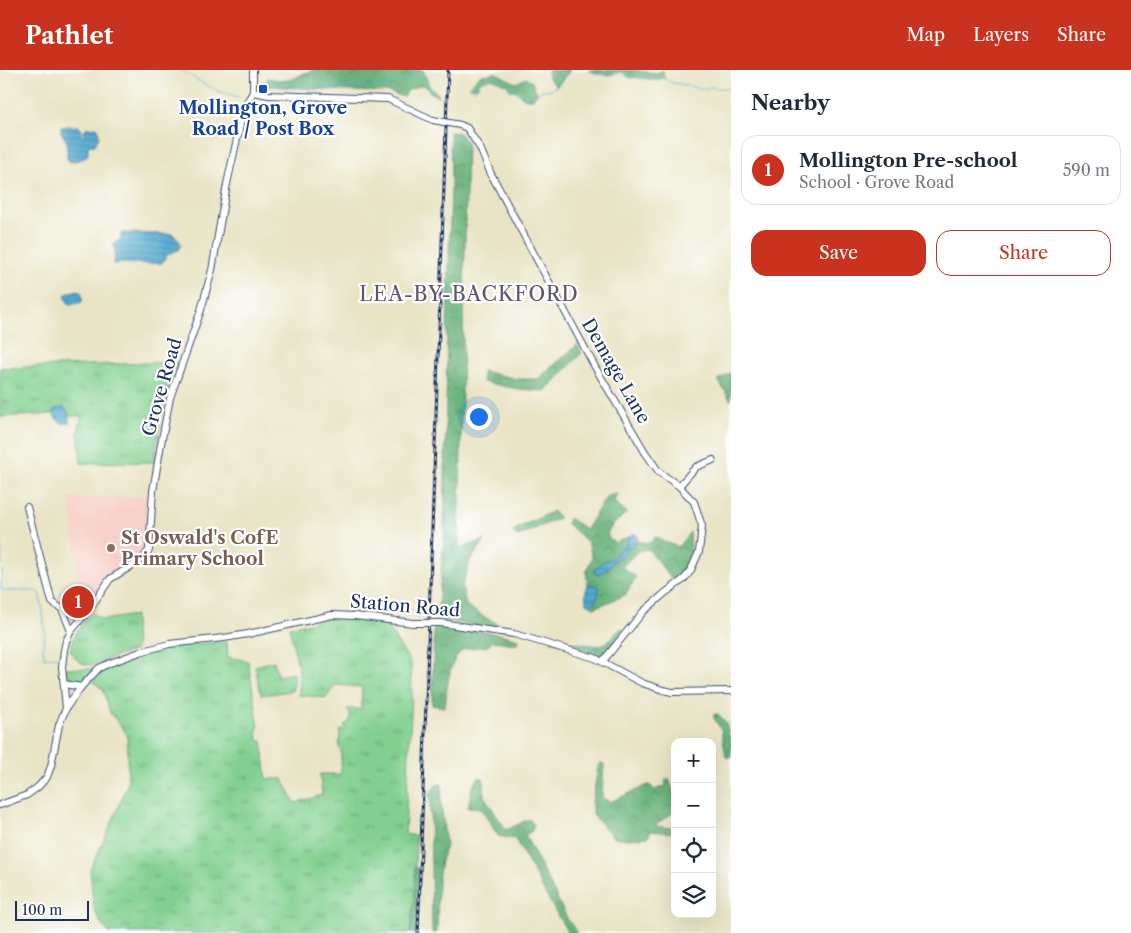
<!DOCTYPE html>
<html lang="en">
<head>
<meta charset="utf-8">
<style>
  :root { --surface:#fff; --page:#f6f6f7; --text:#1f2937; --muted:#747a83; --line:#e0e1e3; --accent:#c8321e }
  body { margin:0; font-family:"Libre Caslon Text",serif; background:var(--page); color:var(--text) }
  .controls { position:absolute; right:15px; bottom:15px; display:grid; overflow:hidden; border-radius:10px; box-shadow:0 5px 20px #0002 }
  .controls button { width:45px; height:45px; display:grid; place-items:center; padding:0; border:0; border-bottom:1px solid var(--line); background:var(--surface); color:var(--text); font:25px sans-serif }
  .scale { position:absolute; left:15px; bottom:12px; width:74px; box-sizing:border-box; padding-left:5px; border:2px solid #1b2f5e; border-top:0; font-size:14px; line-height:18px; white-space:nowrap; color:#1b2f5e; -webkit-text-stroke:4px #fff; paint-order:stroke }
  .you { position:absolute; left:478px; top:346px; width:18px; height:18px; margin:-12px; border:4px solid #fff; border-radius:50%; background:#1a73e8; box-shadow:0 0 0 8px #1a73e833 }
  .badge { display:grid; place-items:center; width:32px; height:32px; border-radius:50%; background:var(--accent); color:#fff; font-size:16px; font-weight:700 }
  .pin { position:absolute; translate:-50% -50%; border:2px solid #fff; box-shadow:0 1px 5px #0006 }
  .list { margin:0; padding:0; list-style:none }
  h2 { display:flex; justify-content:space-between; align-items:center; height:65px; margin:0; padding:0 20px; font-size:21px }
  h2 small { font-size:16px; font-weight:400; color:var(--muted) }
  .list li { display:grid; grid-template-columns:32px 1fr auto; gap:15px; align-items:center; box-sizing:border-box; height:70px; margin:0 10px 10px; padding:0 10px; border:1px solid var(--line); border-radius:15px }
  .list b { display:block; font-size:19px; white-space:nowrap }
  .list p { margin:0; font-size:16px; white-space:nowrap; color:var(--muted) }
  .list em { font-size:16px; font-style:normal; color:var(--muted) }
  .actions { display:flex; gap:10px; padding:15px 20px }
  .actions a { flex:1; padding:11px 0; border:1px solid var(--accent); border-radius:15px; text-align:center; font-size:18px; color:var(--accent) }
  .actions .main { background:var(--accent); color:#fff }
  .icon { flex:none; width:28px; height:28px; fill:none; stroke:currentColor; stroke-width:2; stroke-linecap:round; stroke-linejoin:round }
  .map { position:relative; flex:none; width:731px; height:863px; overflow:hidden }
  header { display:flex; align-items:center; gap:30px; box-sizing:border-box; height:70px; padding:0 25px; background:var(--accent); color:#fff }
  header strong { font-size:24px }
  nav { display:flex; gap:28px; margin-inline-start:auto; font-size:18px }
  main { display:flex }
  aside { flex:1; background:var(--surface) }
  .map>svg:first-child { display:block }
  .built { fill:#f7d1c9 }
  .grass { fill:url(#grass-tufts); stroke:#4e8076 }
  .forest { fill:url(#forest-crowns); stroke:#42706c }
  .water { fill:url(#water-rules); stroke:#366c96 }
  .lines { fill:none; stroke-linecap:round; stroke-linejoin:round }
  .stream { stroke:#51a9ce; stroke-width:1 }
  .minor-casing { stroke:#3a4a6d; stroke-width:8 }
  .minor { stroke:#fff; stroke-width:6 }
  .rail-casing { stroke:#1b2f5e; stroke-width:3 }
  .rail { stroke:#fff; stroke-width:1; stroke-dasharray:4; stroke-linecap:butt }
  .minor-bridge-casing { stroke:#3a4a6d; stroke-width:8; stroke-linecap:butt }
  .minor-bridge { stroke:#fff; stroke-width:6 }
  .transit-dot { fill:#1a4fb4; stroke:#fff; stroke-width:2 }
  .education-dot { fill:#8d6e63; stroke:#fff; stroke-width:2 }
  .labels { text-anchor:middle; stroke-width:4.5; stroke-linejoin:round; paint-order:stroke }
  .transit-label { font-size:18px; font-weight:bold; fill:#164399; stroke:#fff }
  .street-label { font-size:18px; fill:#1b2f5e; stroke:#fff }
  .education-label { font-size:18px; font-weight:bold; fill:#785e54; stroke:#fff; text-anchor:start }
  .quarter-label { font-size:20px; letter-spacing:1px; fill:#5f566b; stroke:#fff }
</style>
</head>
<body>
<header>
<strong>Pathlet</strong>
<nav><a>Map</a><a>Layers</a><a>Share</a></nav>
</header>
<main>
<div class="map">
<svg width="731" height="863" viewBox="0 0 731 863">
  <defs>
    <pattern id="grass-tufts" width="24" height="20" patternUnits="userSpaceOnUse" patternTransform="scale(1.25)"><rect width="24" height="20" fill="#82d08f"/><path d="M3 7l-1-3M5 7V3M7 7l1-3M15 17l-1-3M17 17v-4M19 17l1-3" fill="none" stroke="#6aa978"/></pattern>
    <pattern id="forest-crowns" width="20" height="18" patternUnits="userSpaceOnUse" patternTransform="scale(1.25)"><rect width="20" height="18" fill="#69b27a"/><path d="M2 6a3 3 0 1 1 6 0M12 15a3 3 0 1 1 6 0" fill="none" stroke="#569167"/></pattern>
    <pattern id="water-rules" width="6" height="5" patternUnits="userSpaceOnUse" patternTransform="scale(1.25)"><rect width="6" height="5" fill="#51a9ce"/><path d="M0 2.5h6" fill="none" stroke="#428aaa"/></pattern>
  </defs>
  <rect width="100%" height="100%" fill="#fff"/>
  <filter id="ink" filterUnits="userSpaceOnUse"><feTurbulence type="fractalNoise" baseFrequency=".02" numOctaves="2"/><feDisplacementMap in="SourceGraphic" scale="10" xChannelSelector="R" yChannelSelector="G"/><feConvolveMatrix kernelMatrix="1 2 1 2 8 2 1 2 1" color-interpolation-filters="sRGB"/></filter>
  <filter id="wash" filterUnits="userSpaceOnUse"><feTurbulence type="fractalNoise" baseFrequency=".0096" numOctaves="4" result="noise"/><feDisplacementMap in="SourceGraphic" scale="20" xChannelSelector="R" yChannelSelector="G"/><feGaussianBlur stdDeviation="1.12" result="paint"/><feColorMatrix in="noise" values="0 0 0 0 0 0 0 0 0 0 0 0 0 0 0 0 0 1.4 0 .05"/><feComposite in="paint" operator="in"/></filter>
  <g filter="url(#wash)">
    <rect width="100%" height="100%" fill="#e9e4c5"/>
    <polygon class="built" points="148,426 144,464 147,475 146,481 138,490 117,500 110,506 106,506 93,530 75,552 73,553 70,553 65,536 64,530 80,512 69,428"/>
    <g class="grass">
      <polygon points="174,292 178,293 168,317 161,345 155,392 81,393 78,361 82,346 68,346 68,342 54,340 54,344 0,347 0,298"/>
      <path d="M93,543L103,550L135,545L136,580L92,595C81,595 75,590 70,580C75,562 79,556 93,543Z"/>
      <path d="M331,548H345L387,554L394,567L411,593L412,624L405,764L416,766L414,832L410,863H109L102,855L94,840L90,800L110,757L128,713L127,664L110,643L103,619L92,611L104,600L150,581L187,574L227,572L228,587L248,591L259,657L257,658L258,671H262L267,709H283L295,733L322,725L320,704H341V680L339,677L340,660H345V655C352,651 351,645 347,639H361L362,617L335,615L326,628L299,625V601L289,557Z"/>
      <polygon points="274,591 278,606 294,603 294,614 292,621 261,625 255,596"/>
      <path d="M66,598L95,599C83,610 68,627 66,598Z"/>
    </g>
    <g class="forest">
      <path d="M313,0H423L430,17L437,23L439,27L431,23L426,16L421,15L408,20L404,27L388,22L347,21L267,16V8C275,9 285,12 293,9C300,6 305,2 313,0Z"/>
      <polygon points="548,0 570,0 556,16 548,8"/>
      <path d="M589,0H631L657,3L663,0L664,8C652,12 642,6 630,8L622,2L608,5L597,4Z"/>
      <path d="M496,3L516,13L526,8L532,12L537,23L533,29C525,30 522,28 517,21L510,20L507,15L491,8L480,12L478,17H469L480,5Z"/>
      <polygon points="450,62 459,63 467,72 459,479 485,470 470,491 462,516 466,535 484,547 512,561 437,550 444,468 447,263 451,113"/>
      <polygon points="577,275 582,283 545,321 518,319 483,312 482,301 517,309 538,309"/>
      <polygon points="731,303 731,331 718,310"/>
      <polygon points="617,424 614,432 627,443 613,454 607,464 609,468 615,473 632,465 626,471 627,474 621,478 613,488 615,492 627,477 631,477 637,471 647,473 652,472 655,467 678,477 690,462 691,482 683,501 672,509 648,479 638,481 622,497 636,507 625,525 594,538 591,535 595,532 593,514 588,515 586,502 592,488 588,472 566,453 569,448 586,459 607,426"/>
      <polygon points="553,441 559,448 517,467 512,461"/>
      <path d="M434,556L499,564L519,569V571L516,574L493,571L488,576C483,577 469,578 465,579C448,586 447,622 445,637L432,635Z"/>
      <polygon points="621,558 625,560 603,587 551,570 600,576 609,571"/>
      <polygon points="714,644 718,644 726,653 731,673 731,687 726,687 721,659 714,648"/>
      <polygon points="600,693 604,694 602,728 610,732 648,715 650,715 654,720 666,716 665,711 669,709 675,725 675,742 662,750 655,756 675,758 675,763 651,761 648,767 629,769 613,767 592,744 592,733 598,696"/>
      <path d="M478,708H483L484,713V726L506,760L529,749L534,755L532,761L525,765L567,848L577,863H568C549,832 533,800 515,769L498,766L481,738L474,737L468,738L472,717Z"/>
      <polygon points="442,714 441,734 446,776 441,791 438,810 437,863 432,863 430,724 436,715"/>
      <polygon points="415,798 419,798 417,863 410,863 414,832"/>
    </g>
    <g class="water">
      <polygon points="69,56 79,56 81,60 82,67 84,67 84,60 86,58 96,57 98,58 99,66 95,75 88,76 88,84 85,88 71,92 67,89 67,72 61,62 61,57"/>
      <path d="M121,163L173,164L178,169L181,175L178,180L168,184L162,193C146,195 130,192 114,194L115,180L114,174L121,169Z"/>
      <path d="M79,220C83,224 83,227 82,232L70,235L67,231L65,225L70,222Z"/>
      <polygon points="64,337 68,342 69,352 64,354 55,348 53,340"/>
      <polygon points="635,463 638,467 637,471 631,477 627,477 626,482 621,487 617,488 607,499 597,505 594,502 595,498 607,489 613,488 621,478 627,475 626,471 632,465"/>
      <path d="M593,514L599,517C600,524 597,531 591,535L586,533C585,527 585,521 588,515Z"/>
    </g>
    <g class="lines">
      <g class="stream">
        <polyline points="182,0 200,12 218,21 239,27"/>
        <polyline points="423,0 430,17 437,23"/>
        <path d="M589,0L597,4L608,5L622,2L630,8C642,6 652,12 664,8L670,12L707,20L709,17L731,19"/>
        <polyline points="261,10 266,13 267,16 328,16 361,18 393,15"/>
        <polyline points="402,13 409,9 415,0"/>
        <path d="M473,20L478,17L480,12L491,8L507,15L510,20L517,21C522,28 525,30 533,29C542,15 544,23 554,18C561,15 565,5 571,0"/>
        <polyline points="0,469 2,494"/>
        <polyline points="2,501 1,519 4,521 35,521 39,523 43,541 45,562 43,575 44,588 56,586"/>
      </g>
    </g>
  </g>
  <g filter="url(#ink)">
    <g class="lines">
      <defs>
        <g id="minor">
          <polyline points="253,22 269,25 388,29 433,50"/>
          <polyline points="460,55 467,58 480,78 491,104 521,160 595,297 645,382 659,402 679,416 694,432 702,456 699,482 690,502 684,509 665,523 643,542 603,591"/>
          <polyline points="679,416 696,397 713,390"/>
          <polyline points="27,437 48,517 52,532 62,539 71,561"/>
          <polyline points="441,553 514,564 595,588 642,613 663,620 672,622 731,621"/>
          <polyline points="64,614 81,617"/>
          <polyline points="66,638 62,597 64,580 66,571 71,561 89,540 110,509 143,489 149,480 153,421 161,374 170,328 201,240 212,200 227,114 244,37 253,22 253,0"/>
          <polyline points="0,735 27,725 38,717 47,707 51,696 59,655 66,638 81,617 99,598 110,593 140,582 169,574 224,568 248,564 332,545 355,546 413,553"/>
        </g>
      </defs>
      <use href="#minor" class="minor-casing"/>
      <use href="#minor" class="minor"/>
      <defs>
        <polyline id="rail" points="418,863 448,0"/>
      </defs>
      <use href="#rail" class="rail-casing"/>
      <use href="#rail" class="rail"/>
      <defs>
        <g id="minor-bridge">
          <polyline points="433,50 460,55"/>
          <polyline points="413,553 441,553"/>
        </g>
      </defs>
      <use href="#minor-bridge" class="minor-bridge-casing"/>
      <use href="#minor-bridge" class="minor-bridge"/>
    </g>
  </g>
  <rect class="transit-dot" x="258" y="14" width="10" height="10" rx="2.5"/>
  <circle class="education-dot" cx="111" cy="478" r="5"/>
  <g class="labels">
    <g class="transit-label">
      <text x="263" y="44">Mollington, Grove<tspan x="263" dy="21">Road / Post Box</tspan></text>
    </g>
    <g class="street-label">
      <text transform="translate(616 301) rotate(60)" y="6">Demage Lane</text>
      <text transform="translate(162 317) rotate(-74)" y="6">Grove Road</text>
      <text transform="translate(405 536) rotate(5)" y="6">Station Road</text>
    </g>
    <g class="education-label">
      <text x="121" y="474">St Oswald's CofE<tspan x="121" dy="21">Primary School</tspan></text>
    </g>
    <g class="quarter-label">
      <text x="469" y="231">LEA-BY-BACKFORD</text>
    </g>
  </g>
</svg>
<div class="controls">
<button>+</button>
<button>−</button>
<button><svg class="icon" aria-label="locate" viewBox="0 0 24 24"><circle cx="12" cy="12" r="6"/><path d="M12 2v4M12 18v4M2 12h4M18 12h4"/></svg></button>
<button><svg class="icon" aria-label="layers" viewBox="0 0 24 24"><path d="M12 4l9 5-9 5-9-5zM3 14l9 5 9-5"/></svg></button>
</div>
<div class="scale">100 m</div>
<div class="you"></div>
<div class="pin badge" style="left:78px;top:532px">1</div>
</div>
<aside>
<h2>Nearby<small></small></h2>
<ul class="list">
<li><span class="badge">1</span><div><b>Mollington Pre-school</b><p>School · Grove Road</p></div><em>590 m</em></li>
</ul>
<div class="actions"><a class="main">Save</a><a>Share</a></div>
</aside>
</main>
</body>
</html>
